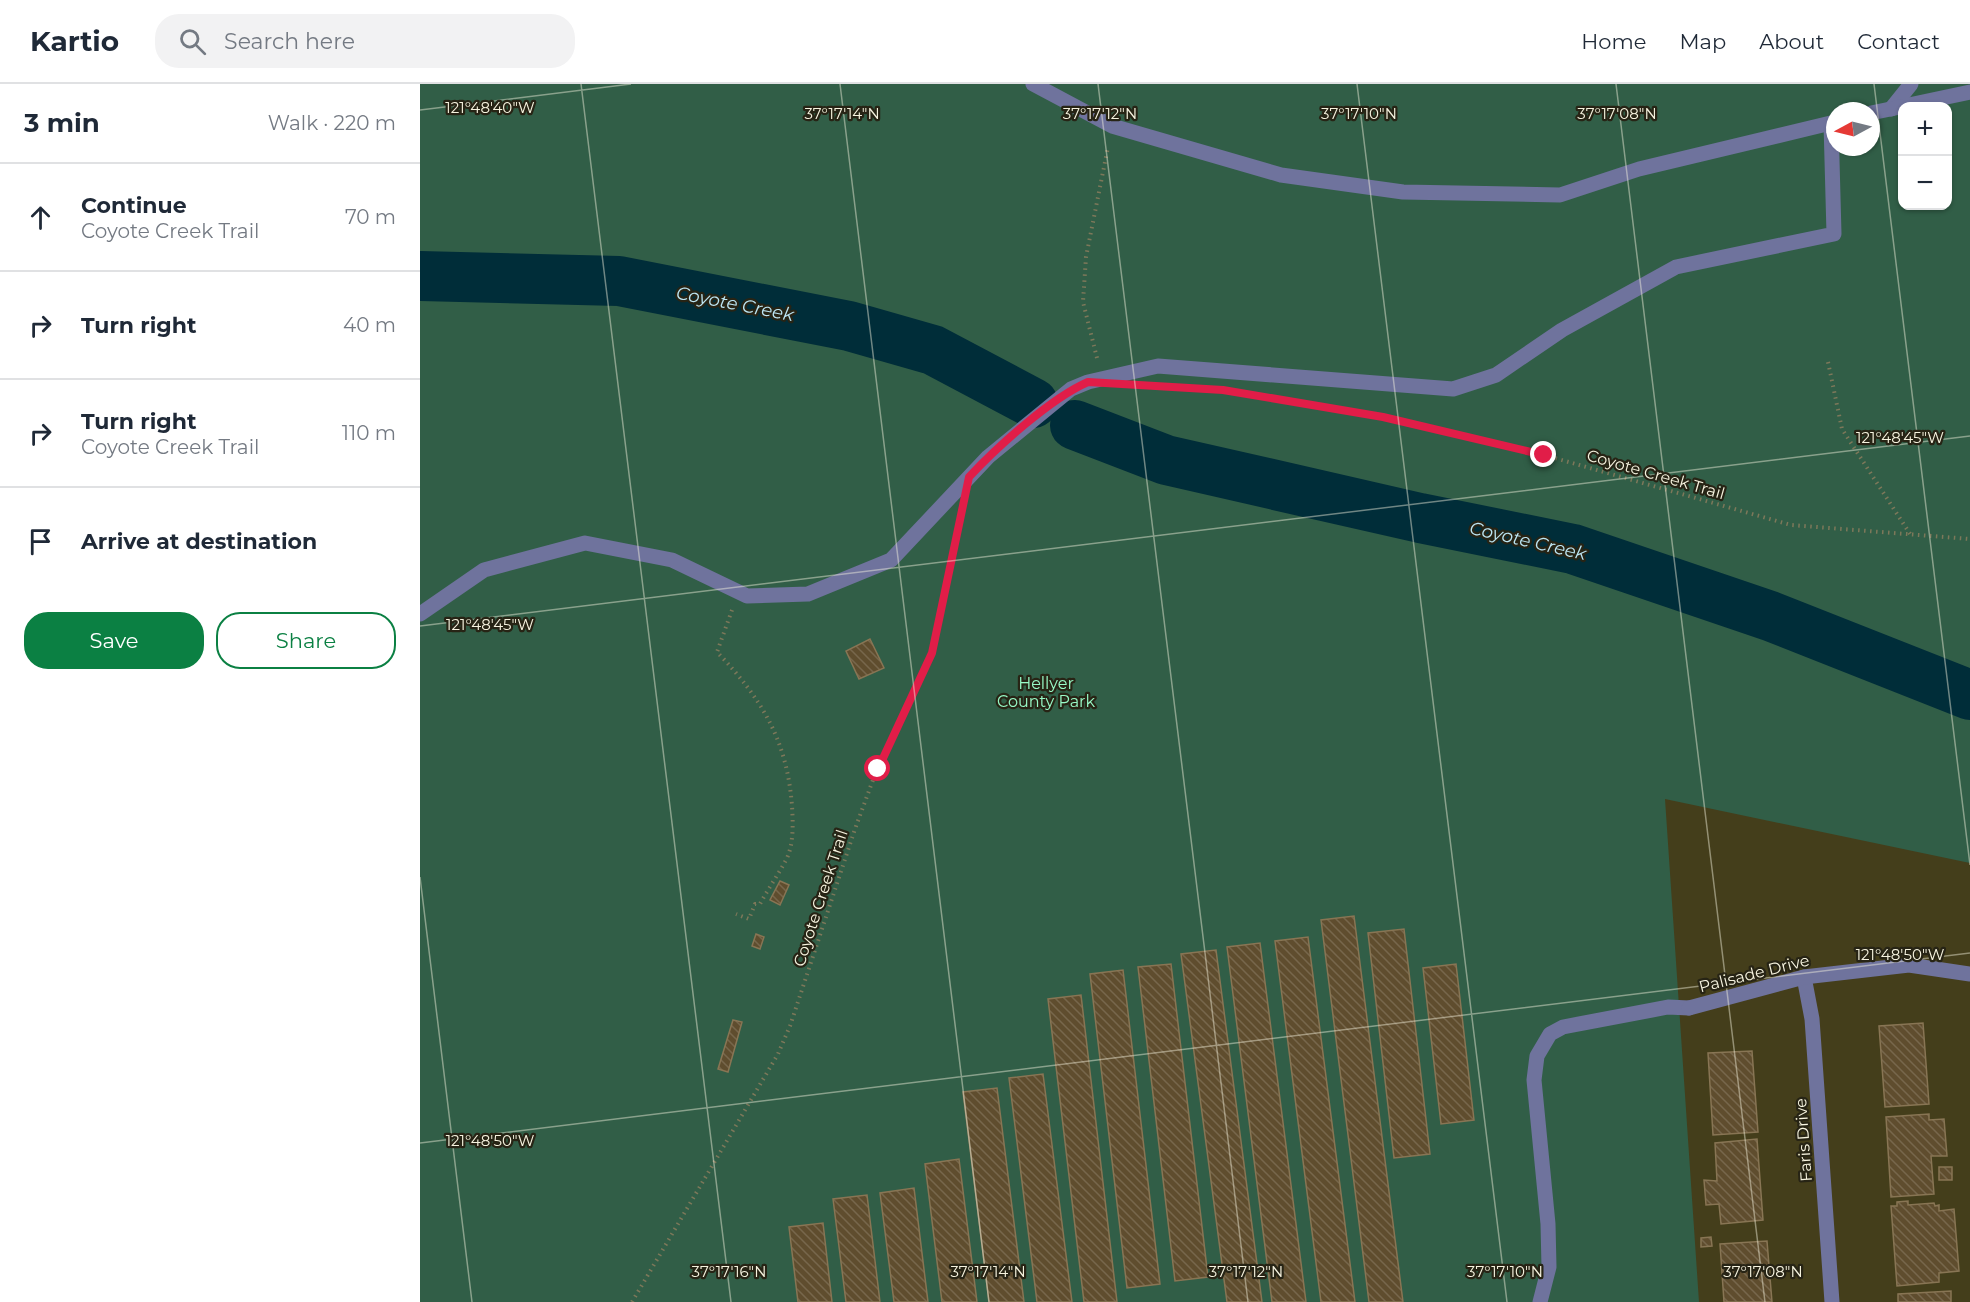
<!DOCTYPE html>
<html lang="en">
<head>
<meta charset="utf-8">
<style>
  :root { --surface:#fff; --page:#f2f2f3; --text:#1f2937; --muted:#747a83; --line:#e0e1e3; --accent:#0b8043 }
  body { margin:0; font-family:Montserrat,sans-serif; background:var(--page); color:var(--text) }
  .controls { position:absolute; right:18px; top:18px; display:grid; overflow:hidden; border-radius:12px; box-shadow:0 2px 4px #0004 }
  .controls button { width:54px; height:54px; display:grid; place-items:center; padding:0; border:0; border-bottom:2px solid var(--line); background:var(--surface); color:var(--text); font:30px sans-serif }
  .compass { position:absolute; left:1406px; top:18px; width:54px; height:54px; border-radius:50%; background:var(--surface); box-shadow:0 2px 4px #0004; rotate:263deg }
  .stop { position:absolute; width:18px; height:18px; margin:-14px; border:4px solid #e11d48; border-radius:50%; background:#fff }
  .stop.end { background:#e11d48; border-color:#fff; box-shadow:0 2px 6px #0008 }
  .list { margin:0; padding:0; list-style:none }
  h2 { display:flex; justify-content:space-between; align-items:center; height:78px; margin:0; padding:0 24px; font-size:26px }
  h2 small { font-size:20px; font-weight:400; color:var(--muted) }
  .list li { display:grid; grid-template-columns:39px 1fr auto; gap:18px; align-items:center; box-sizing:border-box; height:108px; padding:0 24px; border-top:2px solid var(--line) }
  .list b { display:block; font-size:22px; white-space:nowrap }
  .list p { margin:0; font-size:20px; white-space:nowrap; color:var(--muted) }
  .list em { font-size:20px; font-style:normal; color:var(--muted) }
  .actions { display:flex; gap:12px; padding:18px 24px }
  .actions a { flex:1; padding:14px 0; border:2px solid var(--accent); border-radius:24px; text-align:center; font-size:21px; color:var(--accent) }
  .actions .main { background:var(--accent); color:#fff }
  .icon { flex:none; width:33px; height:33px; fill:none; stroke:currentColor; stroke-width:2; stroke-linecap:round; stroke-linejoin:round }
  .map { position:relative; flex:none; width:1550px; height:1218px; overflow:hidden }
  header { display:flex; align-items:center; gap:36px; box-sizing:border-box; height:84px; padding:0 30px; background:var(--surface); border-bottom:2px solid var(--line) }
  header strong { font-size:28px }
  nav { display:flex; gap:33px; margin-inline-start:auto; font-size:21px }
  .search { width:420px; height:54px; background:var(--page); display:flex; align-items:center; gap:15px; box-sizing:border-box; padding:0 21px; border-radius:24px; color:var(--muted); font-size:22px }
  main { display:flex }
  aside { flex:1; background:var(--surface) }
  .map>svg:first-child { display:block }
  .green { fill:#315e47; fill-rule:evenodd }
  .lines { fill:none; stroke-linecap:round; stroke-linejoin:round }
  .river { stroke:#002d39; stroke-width:50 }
  .building { fill:url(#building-back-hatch); stroke:#887554; stroke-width:1.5 }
  .path { stroke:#7d785a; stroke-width:4; stroke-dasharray:1.5 4.5; stroke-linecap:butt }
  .service { stroke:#6f739d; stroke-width:15 }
  .minor { stroke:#6f739d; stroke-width:15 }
  .route { stroke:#e11d48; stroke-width:8 }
  .ticks { fill:none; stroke:#f7f4e0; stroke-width:1.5; stroke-opacity:0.45 }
  .labels { text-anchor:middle; stroke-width:4.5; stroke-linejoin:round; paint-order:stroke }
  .street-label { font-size:16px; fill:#f7f4e0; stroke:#272415 }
  .park-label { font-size:16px; fill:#98fac7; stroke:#272415 }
  .water-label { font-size:18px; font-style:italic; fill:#bde7f5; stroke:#272415 }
  .ticks-label { font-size:15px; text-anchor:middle; fill:#f7f4e0; stroke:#272415; stroke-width:4.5; stroke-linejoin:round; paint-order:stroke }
</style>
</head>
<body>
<header>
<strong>Kartio</strong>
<div class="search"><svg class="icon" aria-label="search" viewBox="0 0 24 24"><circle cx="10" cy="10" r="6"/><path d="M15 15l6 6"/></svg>Search here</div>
<nav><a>Home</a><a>Map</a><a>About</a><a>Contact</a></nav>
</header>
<main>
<aside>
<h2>3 min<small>Walk · 220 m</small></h2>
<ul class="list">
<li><svg class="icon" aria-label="ahead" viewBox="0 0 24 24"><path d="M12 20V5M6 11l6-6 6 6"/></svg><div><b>Continue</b><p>Coyote Creek Trail</p></div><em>70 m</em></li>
<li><svg class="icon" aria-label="right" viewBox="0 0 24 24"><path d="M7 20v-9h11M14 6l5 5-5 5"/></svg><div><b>Turn right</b></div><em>40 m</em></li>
<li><svg class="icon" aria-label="right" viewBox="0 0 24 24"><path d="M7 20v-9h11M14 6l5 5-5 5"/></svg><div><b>Turn right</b><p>Coyote Creek Trail</p></div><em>110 m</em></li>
<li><svg class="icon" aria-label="arrive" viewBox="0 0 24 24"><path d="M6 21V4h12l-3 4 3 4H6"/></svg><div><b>Arrive at destination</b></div></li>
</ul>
<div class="actions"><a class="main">Save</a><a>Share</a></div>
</aside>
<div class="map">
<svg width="1550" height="1218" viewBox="0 0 1550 1218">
  <defs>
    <pattern id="building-back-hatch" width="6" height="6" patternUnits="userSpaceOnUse" patternTransform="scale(1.5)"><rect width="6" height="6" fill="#5f4d2e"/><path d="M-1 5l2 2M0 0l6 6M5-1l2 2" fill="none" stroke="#77674c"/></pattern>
  </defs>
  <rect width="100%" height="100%" fill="#443e1b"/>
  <path class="green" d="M0,0H1550V779L1245,715L1279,1218H0ZM1482,22H1528V122H1482ZM1415,27H1451V63H1415Z"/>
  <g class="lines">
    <g class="river">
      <polyline points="0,192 199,197 429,242 513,266 613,319"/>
      <polyline points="655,341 746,376 1000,434 1153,465 1350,532 1550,611"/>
    </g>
  </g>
  <g class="building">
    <polygon points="450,555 464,584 439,595 426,567"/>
    <polygon points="360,797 369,801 360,821 350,816"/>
    <polygon points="934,832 983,1218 949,1218 901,836"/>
    <polygon points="984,845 1010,1070 974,1074 948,849"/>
    <polygon points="336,850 344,853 340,865 332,862"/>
    <polygon points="888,853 935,1218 901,1218 855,857"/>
    <polygon points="840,859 886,1218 852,1218 807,863"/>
    <polygon points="796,866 842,1218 807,1218 761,870"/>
    <polygon points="751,880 788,1193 755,1197 718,883"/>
    <polygon points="1036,880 1054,1036 1021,1040 1003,884"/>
    <polygon points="703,886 740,1200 707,1204 670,890"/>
    <polygon points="661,911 697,1218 664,1218 628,915"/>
    <polygon points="313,936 322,938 308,988 298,985"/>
    <polygon points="1503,939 1509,1020 1465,1023 1459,942"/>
    <polygon points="1332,967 1338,1048 1293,1051 1288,969"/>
    <polygon points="623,990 652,1218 617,1218 589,994"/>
    <polygon points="577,1004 604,1218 569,1218 543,1008"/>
    <polygon points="1509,1030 1509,1036 1524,1035 1527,1072 1511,1072 1514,1110 1471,1113 1466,1033"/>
    <polygon points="1337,1055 1343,1136 1301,1140 1299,1120 1286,1121 1284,1096 1297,1097 1295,1059"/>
    <polygon points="539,1075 557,1218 522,1218 505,1080"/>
    <rect x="1519" y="1083" width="13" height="13"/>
    <polygon points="494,1104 508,1218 474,1218 460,1109"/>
    <polygon points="447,1111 460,1218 426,1218 413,1115"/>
    <polygon points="1488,1117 1488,1121 1514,1119 1515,1122 1519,1121 1519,1127 1534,1125 1539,1187 1519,1189 1519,1198 1477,1202 1471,1122 1477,1122 1477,1118"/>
    <polygon points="403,1139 412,1218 378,1218 369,1143"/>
    <polygon points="1291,1153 1292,1162 1281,1163 1281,1154"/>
    <polygon points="1347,1157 1352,1218 1304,1218 1300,1160"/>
    <polygon points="1531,1207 1531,1218 1478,1218 1478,1210"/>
  </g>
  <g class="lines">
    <g class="path">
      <polyline points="677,274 663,218 666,173 688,63"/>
      <polyline points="1408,278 1422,345 1492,453"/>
      <polyline points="860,315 963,333 1124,371 1371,441 1550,455"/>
      <path d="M312,526L297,568C342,615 367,656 372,722C373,738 374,761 366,776C358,791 348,805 340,820H335L329,835L316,830"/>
      <polyline points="212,1218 358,970 370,942 435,745 457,685 512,569 540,436"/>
    </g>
    <g class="service">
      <polyline points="613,0 692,42 861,91 983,108 1140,111 1219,85 1415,38"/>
      <polyline points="1484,22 1550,8"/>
      <polyline points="1471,25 1491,0"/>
      <polyline points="1451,29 1480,23"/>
      <polyline points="0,530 64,486 165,459 252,476 327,512 388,510 471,476 568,373 651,305 668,298 738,282 1033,305 1076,291 1142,246 1256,183 1414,150 1411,39"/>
      <polyline points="1120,1218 1129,1183 1128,1140 1114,996 1117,972 1130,950 1143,943 1248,923 1269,924"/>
    </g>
    <g class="minor">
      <polyline points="1384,893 1392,935 1412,1218"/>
      <polyline points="1269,924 1384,893 1489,881 1550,890"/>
    </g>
  </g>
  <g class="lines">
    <path class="route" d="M458,685L512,569L549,393C577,363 631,314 668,298L803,306L963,333L1124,371"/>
  </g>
  <path class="ticks" d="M161,0L311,1218M420,0L569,1218M678,0L828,1218M937,0L1087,1218M1196,0L1345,1218M1454,0L1550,781M0,26L211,0M0,542L1550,352M0,793L52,1218M0,1059L1550,869"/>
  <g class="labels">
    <g class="street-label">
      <text transform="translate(1236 390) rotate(16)" y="6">Coyote Creek Trail</text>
      <text transform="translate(400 814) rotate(-72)" y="6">Coyote Creek Trail</text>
      <text transform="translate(1334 889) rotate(-14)" y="6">Palisade Drive</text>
      <text transform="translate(1383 1056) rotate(-94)" y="6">Faris Drive</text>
    </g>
    <g class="park-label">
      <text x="626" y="605">Hellyer<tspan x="626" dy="18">County Park</tspan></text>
    </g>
    <g class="water-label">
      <text transform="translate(315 220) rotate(11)" y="6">Coyote Creek</text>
      <text transform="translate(1108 457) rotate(13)" y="6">Coyote Creek</text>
    </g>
  </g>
  <g class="ticks-label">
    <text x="70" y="29">121°48'40"W</text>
    <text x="422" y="35">37°17'14"N</text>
    <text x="680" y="35">37°17'12"N</text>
    <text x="939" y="35">37°17'10"N</text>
    <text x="1197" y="35">37°17'08"N</text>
    <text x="1480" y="359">121°48'45"W</text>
    <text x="70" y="546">121°48'45"W</text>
    <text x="1480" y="876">121°48'50"W</text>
    <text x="70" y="1062">121°48'50"W</text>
    <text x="309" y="1193">37°17'16"N</text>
    <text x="568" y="1193">37°17'14"N</text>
    <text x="826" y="1193">37°17'12"N</text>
    <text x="1085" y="1193">37°17'10"N</text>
    <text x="1343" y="1193">37°17'08"N</text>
  </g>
</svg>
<div class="controls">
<button>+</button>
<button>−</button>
</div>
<svg class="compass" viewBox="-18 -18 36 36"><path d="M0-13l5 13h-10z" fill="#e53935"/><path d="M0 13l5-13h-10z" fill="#747a83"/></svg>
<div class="stop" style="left:458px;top:685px"></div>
<div class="stop end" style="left:1124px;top:371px"></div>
</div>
</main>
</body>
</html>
